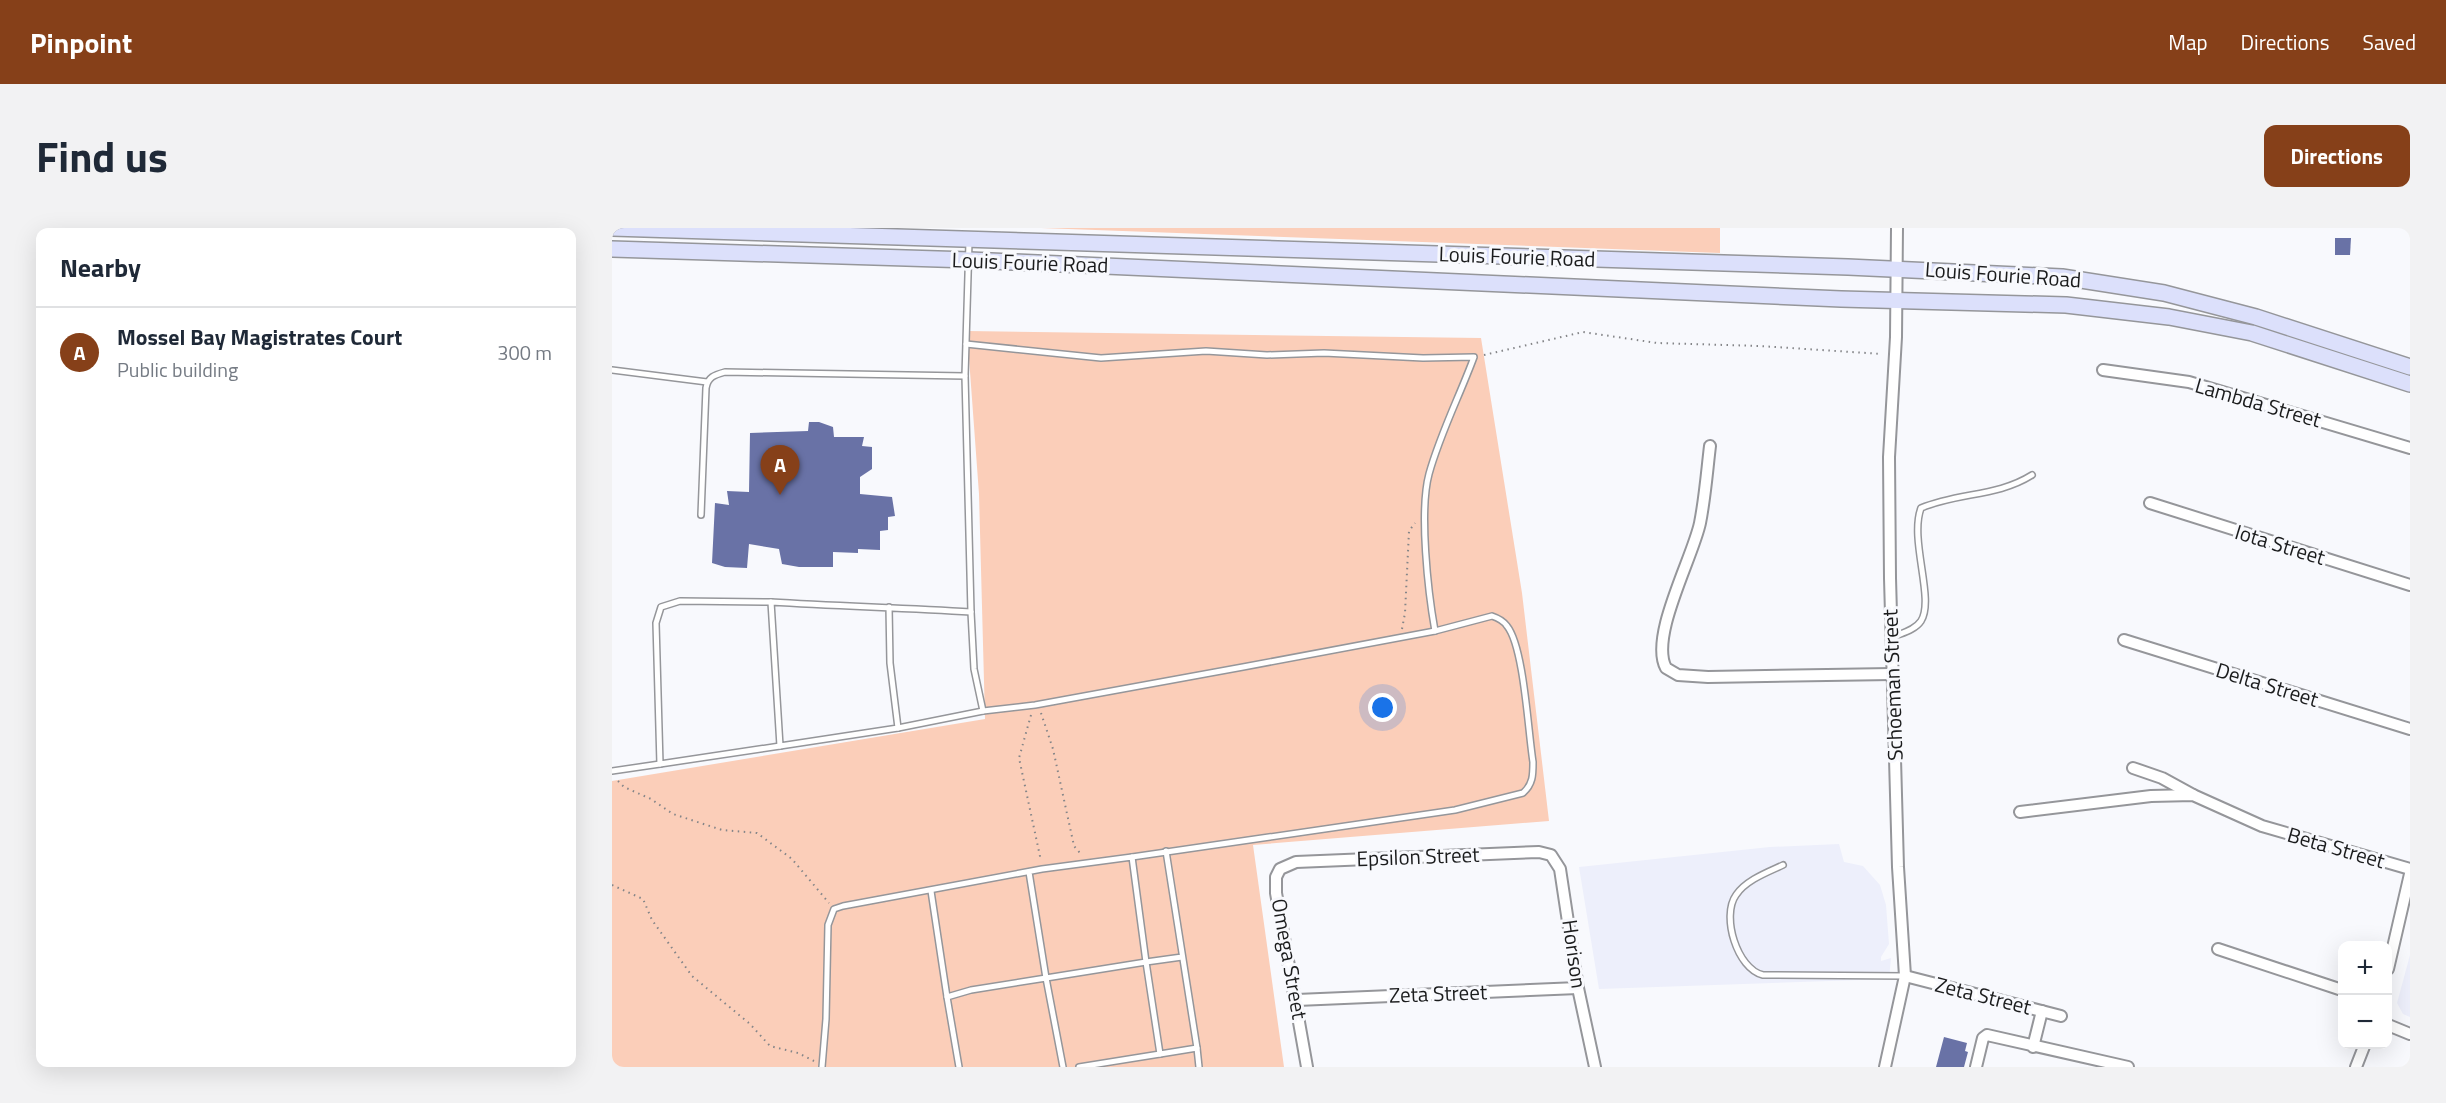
<!DOCTYPE html>
<html lang="en">
<head>
<meta charset="utf-8">
<style>
  :root { --surface:#fff; --page:#f2f2f3; --text:#1f2937; --muted:#747a83; --line:#e0e1e3; --accent:#864019 }
  body { margin:0; font-family:"Titillium Web",sans-serif; background:var(--page); color:var(--text) }
  .controls { position:absolute; right:18px; bottom:18px; display:grid; overflow:hidden; border-radius:12px; box-shadow:0 6px 24px #0002 }
  .controls button { width:54px; height:54px; display:grid; place-items:center; padding:0; border:0; border-bottom:2px solid var(--line); background:var(--surface); color:var(--text); font:30px sans-serif }
  .you { position:absolute; left:771px; top:480px; width:21px; height:21px; margin:-15px; border:4px solid #fff; border-radius:50%; background:#1a73e8; box-shadow:0 0 0 9px #1a73e833 }
  .badge { display:grid; place-items:center; width:39px; height:39px; border-radius:50%; background:var(--accent); color:#fff; font-size:20px; font-weight:700 }
  .pin { position:absolute; translate:-50% -50px; filter:drop-shadow(0 2px 3px #0008) }
  .pin::after { content:''; position:absolute; top:32px; width:21px; height:18px; background:inherit; clip-path:polygon(0 0,100% 0,50% 100%) }
  .list { margin:0; padding:0; list-style:none }
  h2 { display:flex; justify-content:space-between; align-items:center; height:78px; margin:0; padding:0 24px; font-size:26px }
  h2 small { font-size:20px; font-weight:400; color:var(--muted) }
  .list li { display:grid; grid-template-columns:39px 1fr auto; gap:18px; align-items:center; box-sizing:border-box; height:90px; padding:0 24px; border-top:2px solid var(--line) }
  .list b { display:block; font-size:22px; white-space:nowrap }
  .list p { margin:0; font-size:20px; white-space:nowrap; color:var(--muted) }
  .list em { font-size:20px; font-style:normal; color:var(--muted) }
  .map { position:relative; flex:none; width:1798px; height:839px; overflow:hidden; border-radius:12px }
  header { display:flex; align-items:center; gap:36px; box-sizing:border-box; height:84px; padding:0 30px; background:var(--accent); color:#fff }
  header strong { font-size:28px }
  nav { display:flex; gap:33px; margin-inline-start:auto; font-size:21px }
  .intro { display:flex; align-items:center; justify-content:space-between; box-sizing:border-box; height:144px; padding:0 36px }
  h1 { margin:0; font-size:42px }
  .button { padding:15px 27px; border-radius:12px; background:var(--accent); color:#fff; font-size:21px; font-weight:700 }
  main { display:flex; gap:36px; padding:0 36px }
  aside { flex:1; background:var(--surface); border-radius:12px; box-shadow:0 6px 24px #0002 }
  .map>svg:first-child { display:block }
  .built { fill:#edeffb }
  .green { fill:#fbceb9 }
  .building { fill:#6972a6 }
  .lines { fill:none; stroke-linecap:round; stroke-linejoin:round }
  .service-casing { stroke:#95969a; stroke-width:8 }
  .minor-casing { stroke:#95969a; stroke-width:14 }
  .secondary-casing { stroke:#95969a; stroke-width:18 }
  .path { stroke:#848588; stroke-width:2; stroke-dasharray:1.5 4.5; stroke-linecap:butt }
  .service { stroke:#fff; stroke-width:5 }
  .minor { stroke:#fff; stroke-width:10 }
  .secondary { stroke:#dce0fb; stroke-width:15 }
  .labels { text-anchor:middle; stroke-width:6; stroke-linejoin:round; paint-order:stroke }
  .street-label { font-size:21px; fill:#1b1c1d; stroke:#f8f9fd }
</style>
</head>
<body>
<header>
<strong>Pinpoint</strong>
<nav><a>Map</a><a>Directions</a><a>Saved</a></nav>
</header>
<div class="intro"><h1>Find us</h1><a class="button">Directions</a></div>
<main>
<aside>
<h2>Nearby<small></small></h2>
<ul class="list">
<li><span class="badge">A</span><div><b>Mossel Bay Magistrates Court</b><p>Public building</p></div><em>300 m</em></li>
</ul>
</aside>
<div class="map">
<svg width="1798" height="839" viewBox="0 0 1798 839">
  <rect width="100%" height="100%" fill="#f8f9fd"/>
  <g class="built">
    <polygon points="1227,616 1232,634 1251,638 1268,657 1274,677 1277,716 1269,729 1269,733 1279,730 1277,751 987,761 967,639 1158,619"/>
    <polygon points="1798,727 1798,789 1791,786 1785,775"/>
  </g>
  <g class="green">
    <polygon points="429,0 1108,0 1108,25"/>
    <polygon points="355,103 869,110 910,365 937,593 641,617 672,839 0,839 0,553 373,491 367,266"/>
  </g>
  <g class="building">
    <polygon points="1723,10 1739,10 1738,27 1723,27"/>
    <polygon points="197,194 207,194 221,199 222,209 252,209 250,218 260,219 260,241 248,249 248,266 280,269 283,288 276,289 276,302 268,303 268,322 246,321 246,325 221,324 221,339 187,339 170,336 167,321 137,316 135,340 113,339 100,335 103,275 117,277 115,263 137,264 138,205 196,203"/>
    <polygon points="1332,809 1355,815 1353,823 1356,824 1352,839 1324,839"/>
  </g>
  <g class="lines">
    <defs>
      <g id="service">
        <path d="M354,116L489,130L594,123L655,127L712,125L811,130L862,129C848,167 828,206 817,246C807,283 816,364 823,403"/>
        <polyline points="0,142 95,154"/>
        <path d="M353,148L359,384L362,441L371,483L423,477L631,439L823,403L880,388C886,390 891,392 895,398C912,419 916,503 921,534C921,547 921,556 911,565L843,582L520,629"/>
        <path d="M89,287L94,160C96,149 102,147 113,144L353,148L357,14"/>
        <polyline points="159,374 68,373 49,379 44,395 48,536 168,518"/>
        <path d="M277,379L278,435L286,500L168,518L159,374C226,378 292,380 359,384"/>
        <path d="M1281,409C1290,405 1303,402 1309,393C1323,371 1297,312 1309,280C1347,264 1385,269 1420,247"/>
        <polyline points="286,500 371,483"/>
        <polyline points="0,543 48,536"/>
        <polyline points="554,623 585,820 548,826 534,734 570,729"/>
        <path d="M1171,637C1156,644 1134,652 1124,667C1109,688 1125,741 1151,747L1293,748"/>
        <polyline points="319,663 335,769"/>
        <polyline points="585,820 587,839"/>
        <polyline points="210,839 214,791 216,697 222,681 231,678 430,641 520,629 534,734 434,750 417,644"/>
        <polyline points="347,839 335,769 359,762 434,750 451,839"/>
        <polyline points="467,839 548,826"/>
      </g>
      <g id="minor">
        <polyline points="1491,142 1577,154 1798,220"/>
        <path d="M1098,218C1095,243 1093,270 1088,295C1081,329 1037,409 1054,440L1066,447L1096,449L1280,446"/>
        <polyline points="1538,275 1798,357"/>
        <polyline points="1512,412 1798,501"/>
        <polyline points="1521,540 1550,550 1581,567"/>
        <polyline points="1408,584 1539,568 1581,567 1650,598 1798,641"/>
        <polyline points="1606,721 1730,762"/>
        <polyline points="1776,741 1798,646"/>
        <polyline points="1293,748 1449,788"/>
        <polyline points="685,772 966,760"/>
        <polyline points="1776,797 1798,806"/>
        <polyline points="1421,819 1430,783"/>
        <polyline points="695,839 664,665 664,649 668,641 684,634 927,624 939,627 948,641 966,760 983,839"/>
        <polyline points="1273,839 1293,748 1286,639 1278,350 1277,229 1284,109 1285,0"/>
        <polyline points="1364,839 1371,810 1375,807 1516,839"/>
        <polyline points="1744,839 1753,816"/>
      </g>
      <g id="secondary">
        <polyline points="0,0 1236,39 1450,49 1552,65 1644,89 1798,139"/>
        <polyline points="0,21 358,32 1229,71 1454,77 1557,89 1640,105 1798,156"/>
      </g>
    </defs>
    <use href="#service" class="service-casing"/>
    <use href="#minor" class="minor-casing"/>
    <use href="#secondary" class="secondary-casing"/>
    <g class="path">
      <polyline points="872,127 971,104 1045,115 1148,118 1270,126"/>
      <polyline points="790,401 793,385 797,303 803,295"/>
      <polyline points="429,485 441,521 462,618 468,625"/>
      <polyline points="419,487 407,530 429,633"/>
      <polyline points="6,553 12,559 39,571 61,586 110,602 145,605 180,631 217,675"/>
      <polyline points="0,657 31,671 40,692 80,748 138,796 158,818 186,825 202,833"/>
    </g>
    <use href="#service" class="service"/>
    <use href="#minor" class="minor"/>
    <use href="#secondary" class="secondary"/>
  </g>
  <g class="labels">
    <g class="street-label">
      <text transform="translate(905 29) rotate(2)" y="7">Louis Fourie Road</text>
      <text transform="translate(418 35) rotate(2)" y="7">Louis Fourie Road</text>
      <text transform="translate(1391 47) rotate(4)" y="7">Louis Fourie Road</text>
      <text transform="translate(1646 175) rotate(16)" y="7">Lambda Street</text>
      <text transform="translate(1668 317) rotate(17)" y="7">Iota Street</text>
      <text transform="translate(1281 457) rotate(-92)" y="7">Schoeman Street</text>
      <text transform="translate(1655 457) rotate(17)" y="7">Delta Street</text>
      <text transform="translate(1724 620) rotate(16)" y="7">Beta Street</text>
      <text transform="translate(806 629) rotate(-2)" y="7">Epsilon Street</text>
      <text transform="translate(962 726) rotate(82)" y="7">Horison</text>
      <text transform="translate(677 731) rotate(80)" y="7">Omega Street</text>
      <text transform="translate(826 766) rotate(-2)" y="7">Zeta Street</text>
      <text transform="translate(1371 768) rotate(14)" y="7">Zeta Street</text>
    </g>
  </g>
</svg>
<div class="controls">
<button>+</button>
<button>−</button>
</div>
<div class="you"></div>
<div class="pin badge" style="left:168px;top:267px">A</div>
</div>
</main>
</body>
</html>
